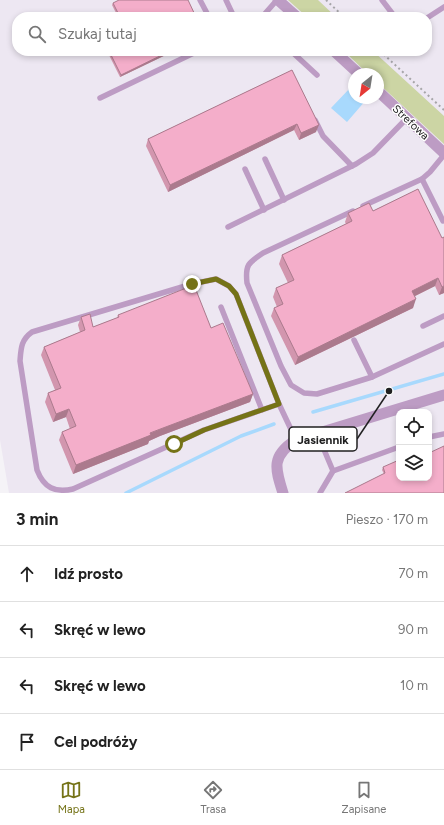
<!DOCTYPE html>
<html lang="pl">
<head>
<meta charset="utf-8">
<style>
  :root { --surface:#fff; --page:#f6f6f6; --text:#222; --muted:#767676; --line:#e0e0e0; --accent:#757317 }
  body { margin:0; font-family:Figtree,sans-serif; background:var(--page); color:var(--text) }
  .controls { position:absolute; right:12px; bottom:12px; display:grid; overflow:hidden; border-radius:8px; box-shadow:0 2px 6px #0003 }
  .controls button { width:36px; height:36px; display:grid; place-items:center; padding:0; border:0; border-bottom:1px solid var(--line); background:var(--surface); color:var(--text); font:20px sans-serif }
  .compass { position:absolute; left:348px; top:68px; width:36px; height:36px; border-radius:50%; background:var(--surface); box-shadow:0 2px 6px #0003; rotate:210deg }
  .stop { position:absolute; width:12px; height:12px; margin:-9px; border:3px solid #757317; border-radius:50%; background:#fff }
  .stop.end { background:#757317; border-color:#fff; box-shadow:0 1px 4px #0008 }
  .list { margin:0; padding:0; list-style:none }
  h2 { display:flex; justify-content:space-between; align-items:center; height:52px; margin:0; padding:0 16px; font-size:17px }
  h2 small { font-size:13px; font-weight:400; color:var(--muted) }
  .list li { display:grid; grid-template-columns:26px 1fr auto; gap:12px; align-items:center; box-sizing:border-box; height:56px; padding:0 16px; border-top:1px solid var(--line) }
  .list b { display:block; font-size:15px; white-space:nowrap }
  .list em { font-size:13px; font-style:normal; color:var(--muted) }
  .icon { flex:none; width:22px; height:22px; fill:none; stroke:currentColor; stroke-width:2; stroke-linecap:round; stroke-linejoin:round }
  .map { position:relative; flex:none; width:444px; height:493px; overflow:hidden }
  .search { position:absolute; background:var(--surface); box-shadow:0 2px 6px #0003; left:12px; right:12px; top:12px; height:44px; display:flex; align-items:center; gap:10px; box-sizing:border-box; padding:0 14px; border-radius:16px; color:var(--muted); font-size:15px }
  .sheet { height:276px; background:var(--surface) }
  nav { display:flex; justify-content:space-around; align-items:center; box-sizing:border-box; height:56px; border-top:1px solid var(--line); background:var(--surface); font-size:11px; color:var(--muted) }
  nav a { display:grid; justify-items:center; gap:2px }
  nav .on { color:var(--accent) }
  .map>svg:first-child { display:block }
  .built { fill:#ede7f2; fill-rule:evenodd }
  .green { fill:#ccd5a4 }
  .water { fill:#a8d9fd }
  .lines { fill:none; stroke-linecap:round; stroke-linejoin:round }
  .stream { stroke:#a8d9fd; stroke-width:3.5 }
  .path { stroke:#a6a5a8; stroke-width:2; stroke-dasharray:2 3; stroke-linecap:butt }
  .service { stroke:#bd9cc4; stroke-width:5.5 }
  .minor { stroke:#bd9cc4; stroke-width:11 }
  .tertiary { stroke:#bd9cc4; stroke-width:11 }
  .wall { fill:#d296ae }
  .shaded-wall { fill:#ab7a8d }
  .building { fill:#f4aeca; stroke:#ab7a8d }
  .route { stroke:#757317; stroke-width:5 }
  .labels { text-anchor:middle; stroke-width:3; stroke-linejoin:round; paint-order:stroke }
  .street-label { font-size:11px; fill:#202021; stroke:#fff }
  .leader { fill:none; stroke:#202021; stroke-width:1.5 }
  .callout-dot { fill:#202021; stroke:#fff; stroke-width:1.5 }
  .callout { fill:#fff; stroke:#202021; stroke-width:1.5 }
  .callout-label { font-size:12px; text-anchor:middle; font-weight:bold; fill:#202021 }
</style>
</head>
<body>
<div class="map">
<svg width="444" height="493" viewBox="0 0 444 493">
  <rect width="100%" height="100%" fill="#f5f3f7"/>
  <path class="built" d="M0,0H444V493H9L0,440ZM17,17H427V51H17ZM354,74H378V98H354ZM399,412H429V478H399Z"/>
  <g class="green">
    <polygon points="288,0 318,0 336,17 307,17"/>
    <polygon points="344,51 373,51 444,116 444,144 378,83 378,74 368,74"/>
  </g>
  <polygon class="water" points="351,87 354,89 354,98 364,98 366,100 347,122 331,108"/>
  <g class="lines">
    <g class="stream">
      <polyline points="313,412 444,374"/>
      <polyline points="126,493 241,436 274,424"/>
    </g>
    <g class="path">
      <polyline points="326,0 344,17"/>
      <polyline points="380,51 444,110"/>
    </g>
    <g class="service">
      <polyline points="200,0 209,17"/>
      <polyline points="226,0 234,17"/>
      <polyline points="382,0 395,17"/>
      <polyline points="262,17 277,0"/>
      <polyline points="427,18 444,7"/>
      <polyline points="291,51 317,75"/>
      <polyline points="100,98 198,51"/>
      <polyline points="315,120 323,136 352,166"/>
      <polyline points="265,159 284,200"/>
      <polyline points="245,169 264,210"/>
      <polyline points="422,179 443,221"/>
      <polyline points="363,206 422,179 430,172 444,155"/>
      <path d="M353,211L263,253C248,263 245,265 247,283L281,366L291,385L304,393L317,394L372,377L444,344"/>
      <polyline points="228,227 356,164 373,153 407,118"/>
      <polyline points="221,307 262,410"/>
      <polyline points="423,326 444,316"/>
      <polyline points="354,340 372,377"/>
      <path d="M279,404L204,430L73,489C55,493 44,488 37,470L20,361C21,348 21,340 32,332L192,284L216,279L229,286L236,294L279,404L296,440"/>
      <polyline points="317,433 333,471"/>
      <polyline points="429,437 444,434"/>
      <polyline points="320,493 333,471 399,447"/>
    </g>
    <path class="minor" d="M283,493C275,468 271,456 296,440L444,395"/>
    <g class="tertiary">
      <polyline points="278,0 297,17"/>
      <polyline points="334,51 359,74"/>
      <polyline points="378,91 444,153"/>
    </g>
  </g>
  <g class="wall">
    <polygon points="113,3 196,17 118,17 112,5"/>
    <polygon points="107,51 174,51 120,77"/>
    <polygon points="292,70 316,132 299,140 294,130 168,192 146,146 148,139"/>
    <polygon points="418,189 444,293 439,295 435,286 415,296 413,308 295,365 271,316 274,308 277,307 273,297 276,288 288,283 279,264 282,255 346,224 345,222 348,213 373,211"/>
    <polygon points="118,315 211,328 253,394 250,402 160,436 149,441 148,444 73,474 59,440 62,432 70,429 66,417 53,422 45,402 48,393 55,390 41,355 44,347 80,332 78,325 81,317 93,327 117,318"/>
    <polygon points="383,467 399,478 384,474 382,470"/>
  </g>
  <g class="shaded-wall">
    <polygon points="170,51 174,51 120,77 121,75"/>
    <polygon points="297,124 294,130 168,192 170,185"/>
    <polygon points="319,125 316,132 299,140 301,133"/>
    <polygon points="438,278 435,286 409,299 412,291"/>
    <polygon points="444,286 444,293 439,295 442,287"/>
    <polygon points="416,299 413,308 295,365 298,357"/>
    <polygon points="253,394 250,402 160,436 149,441 148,444 73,474 76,465 163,428"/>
    <polygon points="69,409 66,417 53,422 56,414"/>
  </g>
  <g class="building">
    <polygon points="119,0 188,0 196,17 120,17 113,3"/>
    <polygon points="109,51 170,51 121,75"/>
    <polygon points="292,70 319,125 301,133 297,124 170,185 148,139"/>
    <polygon points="418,189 442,238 444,237 444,286 442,287 438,278 412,291 416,299 298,357 274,308 283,304 276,288 294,280 282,255 352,221 348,213 369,203 373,211"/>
    <polygon points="194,285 211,328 223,323 253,394 163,428 150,433 151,435 76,465 62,432 76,426 69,409 56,414 48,393 61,388 44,347 85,330 81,317 90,314 93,327 119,317 118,315"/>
    <polygon points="444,446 444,493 345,493 385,473 383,467 399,460 399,478 429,478 429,453"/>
  </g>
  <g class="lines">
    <polyline class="route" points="174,444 204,430 279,404 236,294 229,286 216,279 192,284"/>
  </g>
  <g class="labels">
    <g class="street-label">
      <text transform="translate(411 122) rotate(43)" y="4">Strefowa</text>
    </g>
  </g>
  <path class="leader" d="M389 391L357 439"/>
  <circle class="callout-dot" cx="389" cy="391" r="4"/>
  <rect class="callout" x="289" y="427" width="68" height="24" rx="4"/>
  <g class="callout-label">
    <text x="323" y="444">Jasiennik</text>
  </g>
</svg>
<div class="controls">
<button><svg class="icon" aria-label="locate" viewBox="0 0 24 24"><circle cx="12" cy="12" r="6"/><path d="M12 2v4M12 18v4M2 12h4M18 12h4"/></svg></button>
<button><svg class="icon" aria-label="layers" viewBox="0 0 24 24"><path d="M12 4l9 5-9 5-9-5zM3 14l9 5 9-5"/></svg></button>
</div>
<svg class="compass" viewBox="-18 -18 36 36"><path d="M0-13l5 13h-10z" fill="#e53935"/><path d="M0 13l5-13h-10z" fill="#767676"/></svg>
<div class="stop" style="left:174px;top:444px"></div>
<div class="stop end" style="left:192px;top:284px"></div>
<div class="search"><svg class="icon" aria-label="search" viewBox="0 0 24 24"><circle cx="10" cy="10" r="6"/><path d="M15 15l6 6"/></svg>Szukaj tutaj</div>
</div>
<section class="sheet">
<h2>3 min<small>Pieszo · 170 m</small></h2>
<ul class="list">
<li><svg class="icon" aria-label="ahead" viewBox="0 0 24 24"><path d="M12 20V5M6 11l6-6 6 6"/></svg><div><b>Idź prosto</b></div><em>70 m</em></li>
<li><svg class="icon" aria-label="left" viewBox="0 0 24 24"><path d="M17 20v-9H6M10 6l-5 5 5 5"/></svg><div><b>Skręć w lewo</b></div><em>90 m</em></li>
<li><svg class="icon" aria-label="left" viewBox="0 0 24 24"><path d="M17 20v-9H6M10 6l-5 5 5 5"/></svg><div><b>Skręć w lewo</b></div><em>10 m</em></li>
<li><svg class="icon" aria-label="arrive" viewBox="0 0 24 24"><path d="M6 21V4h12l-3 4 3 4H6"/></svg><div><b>Cel podróży</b></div></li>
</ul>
</section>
<nav>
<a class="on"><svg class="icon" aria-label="map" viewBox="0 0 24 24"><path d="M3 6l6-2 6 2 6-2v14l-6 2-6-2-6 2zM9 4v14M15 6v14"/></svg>Mapa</a>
<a><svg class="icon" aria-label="directions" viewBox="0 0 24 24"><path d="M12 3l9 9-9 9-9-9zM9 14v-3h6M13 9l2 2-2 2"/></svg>Trasa</a>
<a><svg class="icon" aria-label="saved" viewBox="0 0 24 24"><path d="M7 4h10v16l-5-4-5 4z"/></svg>Zapisane</a>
</nav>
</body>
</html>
